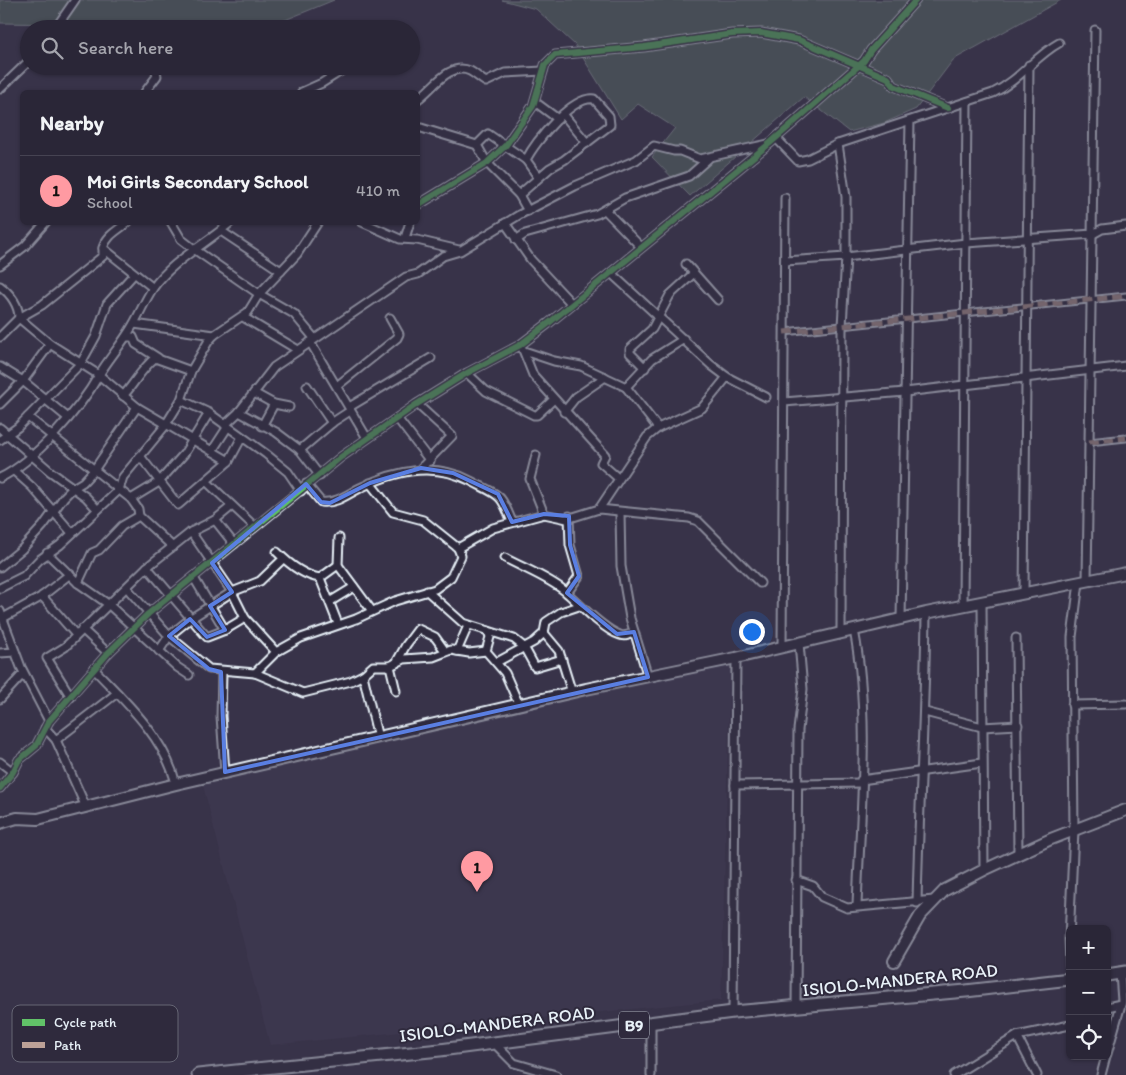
<!DOCTYPE html>
<html lang="en">
<head>
<meta charset="utf-8">
<style>
  :root { --surface:#2a2637; --page:#322e3f; --text:#f1f3f6; --muted:#a5a5ad; --line:#464352; --accent:#ff9aa2 }
  body { margin:0; font-family:Itim,sans-serif; background:var(--page); color:var(--text) }
  .controls { position:absolute; right:15px; bottom:15px; display:grid; overflow:hidden; border-radius:8px; box-shadow:0 1px 4px #0004 }
  .controls button { width:45px; height:45px; display:grid; place-items:center; padding:0; border:0; border-bottom:1px solid var(--line); background:var(--surface); color:var(--text); font:25px sans-serif }
  .you { position:absolute; left:751px; top:631px; width:18px; height:18px; margin:-12px; border:4px solid #fff; border-radius:50%; background:#1a73e8; box-shadow:0 0 0 8px #1a73e833 }
  .badge { display:grid; place-items:center; width:32px; height:32px; border-radius:50%; background:var(--accent); color:#111; font-size:16px; font-weight:700 }
  .pin { position:absolute; translate:-50% -41px; filter:drop-shadow(0 1px 2px #0008) }
  .pin::after { content:''; position:absolute; top:26px; width:18px; height:15px; background:inherit; clip-path:polygon(0 0,100% 0,50% 100%) }
  .list { margin:0; padding:0; list-style:none }
  h2 { display:flex; justify-content:space-between; align-items:center; height:65px; margin:0; padding:0 20px; font-size:21px }
  h2 small { font-size:16px; font-weight:400; color:var(--muted) }
  .list li { display:grid; grid-template-columns:32px 1fr auto; gap:15px; align-items:center; box-sizing:border-box; height:70px; padding:0 20px; border-top:1px solid var(--line) }
  .list b { display:block; font-size:19px; white-space:nowrap }
  .list p { margin:0; font-size:16px; white-space:nowrap; color:var(--muted) }
  .list em { font-size:16px; font-style:normal; color:var(--muted) }
  .icon { flex:none; width:28px; height:28px; fill:none; stroke:currentColor; stroke-width:2; stroke-linecap:round; stroke-linejoin:round }
  .map { position:relative; flex:none; width:1126px; height:1075px; overflow:hidden }
  .search { position:absolute; background:var(--surface); box-shadow:0 1px 4px #0004; left:20px; top:20px; width:400px; height:55px; display:flex; align-items:center; gap:12px; box-sizing:border-box; padding:0 18px; border-radius:28px; color:var(--muted); font-size:19px }
  .panel { position:absolute; background:var(--surface); box-shadow:0 1px 4px #0004; left:20px; top:90px; width:400px; height:135px; border-radius:8px }
  .map>svg:first-child { display:block }
  .built { fill:#423e57 }
  .green { fill:#5a6e66; stroke:#a1b0af }
  .lines { fill:none; stroke-linecap:round; stroke-linejoin:round }
  .pedestrian-casing { stroke:#e8f1f8; stroke-width:9 }
  .minor-casing { stroke:#e8f1f8; stroke-width:11 }
  .secondary-casing { stroke:#e8f1f8; stroke-width:14 }
  .trunk-casing { stroke:#e8f1f8; stroke-width:15 }
  .pedestrian { stroke:#2f2a3d; stroke-width:5 }
  .minor { stroke:#2f2a3d; stroke-width:7 }
  .secondary { stroke:#2f2a3d; stroke-width:10 }
  .trunk { stroke:#2f2a3d; stroke-width:11 }
  .quiet { stroke:#bda197; stroke-width:5; stroke-dasharray:10 5; stroke-linecap:butt }
  .cycleway-casing { stroke:#2f2a3d; stroke-width:9 }
  .cycleway { stroke:#61c268; stroke-width:6 }
  .marked { fill:none; stroke:#5a7fe2; stroke-width:4; stroke-linejoin:round }
  .labels { text-anchor:middle; stroke-width:4; stroke-linejoin:round; paint-order:stroke }
  .shield { fill:#2f2a3d; stroke:#b0b5c0; stroke-width:1 }
  .shield-label { font-size:16px; font-weight:bold; fill:#e8f1f8 }
  .street-label { font-size:18px; fill:#e8f1f8; stroke:#2f2a3d }
  .key { fill:#2f2a3d; stroke:#666675; stroke-width:1 }
  .key-label { font-size:14px; fill:#e8f1f8 }
</style>
</head>
<body>
<div class="map">
<svg width="1126" height="1075" viewBox="0 0 1126 1075">
  <rect width="100%" height="100%" fill="#383349"/>
  <filter id="ink" filterUnits="userSpaceOnUse"><feTurbulence type="fractalNoise" baseFrequency=".02" numOctaves="2"/><feDisplacementMap in="SourceGraphic" scale="10" xChannelSelector="R" yChannelSelector="G"/><feConvolveMatrix kernelMatrix="1 2 1 2 8 2 1 2 1" color-interpolation-filters="sRGB"/></filter>
  <g filter="url(#ink)">
    <polygon class="built" points="730,663 721,1000 270,1045 203,785"/>
    <g class="green">
      <polygon points="0,0 334,0 268,27 0,23"/>
      <polygon points="502,0 1061,0 953,60 916,109 884,123 849,132 804,97 690,196 652,157 675,128 638,104 621,119 575,45 536,9"/>
    </g>
    <g class="lines">
      <defs>
        <g id="pedestrian">
          <polyline points="784,332 1126,296"/>
          <polyline points="1089,442 1126,438"/>
        </g>
        <g id="minor">
          <polyline points="55,29 75,0"/>
          <polyline points="0,89 29,61"/>
          <polyline points="145,92 157,76 155,66"/>
          <polyline points="302,92 322,83 341,71"/>
          <path d="M418,99C432,90 449,61 470,71C476,74 480,79 486,82L505,73L543,71"/>
          <polyline points="535,102 558,119"/>
          <polyline points="563,114 587,143"/>
          <polyline points="418,127 477,145"/>
          <path d="M776,138L798,161L808,159L838,144L993,93C1019,81 1035,56 1059,43"/>
          <polyline points="838,144 846,197 846,257 842,326 841,633"/>
          <polyline points="526,160 488,134 477,145 487,163 519,195 528,211"/>
          <path d="M519,195L550,168L564,160L610,125L609,116L594,99C572,96 535,142 526,160L538,177"/>
          <polyline points="418,205 487,163 506,145 533,106 545,65 555,55 644,47 732,34 761,33 799,40 888,78 894,86 948,108"/>
          <polyline points="605,210 641,247"/>
          <polyline points="171,222 181,239 194,249 259,294 294,314 314,338"/>
          <polyline points="362,222 400,239 417,240 459,250"/>
          <polyline points="505,223 531,260 571,303"/>
          <polyline points="221,231 281,271"/>
          <polyline points="405,238 410,222"/>
          <polyline points="516,240 525,234 597,214 625,198 689,176 708,159"/>
          <path d="M103,248C107,235 117,231 128,222"/>
          <polyline points="785,261 846,257 966,243 1093,234 1102,229 1126,226"/>
          <polyline points="686,264 718,300"/>
          <polyline points="0,265 25,246 46,222"/>
          <polyline points="612,274 711,365 727,377 766,397"/>
          <path d="M0,286C11,294 19,306 19,318L50,344L99,375L137,407L229,461L242,437"/>
          <polyline points="243,317 298,350"/>
          <polyline points="134,324 214,335"/>
          <polyline points="0,337 19,318 42,305 103,256 103,248 153,288"/>
          <polyline points="126,337 133,337 136,344 158,358"/>
          <polyline points="310,342 367,438"/>
          <polyline points="523,350 533,375 605,455 601,463 618,478"/>
          <polyline points="524,351 554,361 581,366 626,387 652,359 684,339"/>
          <polyline points="0,367 23,381 68,418"/>
          <polyline points="645,368 630,353 630,349 652,329 670,295 693,274"/>
          <polyline points="467,373 486,391 534,415 537,415 553,400"/>
          <polyline points="307,386 332,423"/>
          <polyline points="337,386 397,338 399,334 390,318"/>
          <polyline points="626,387 658,428"/>
          <polyline points="254,393 274,404 289,407"/>
          <path d="M123,396C135,383 141,369 155,358L191,371"/>
          <polyline points="181,400 209,413 266,454 288,472 301,491"/>
          <polyline points="784,402 905,392 1126,366"/>
          <polyline points="0,404 23,381 50,344"/>
          <polyline points="417,404 452,436 421,468"/>
          <polyline points="239,412 276,432 300,450 320,476"/>
          <polyline points="564,412 576,397 605,377"/>
          <polyline points="28,417 131,499 138,509 139,516 173,547"/>
          <polyline points="397,418 430,461"/>
          <polyline points="225,425 239,412 274,367 406,277 418,274 443,256 460,251 519,215 575,186 636,160 654,146 674,151 680,151 700,159 768,144"/>
          <polyline points="262,426 274,404"/>
          <polyline points="0,428 51,472 86,497 97,509"/>
          <polyline points="0,440 18,427 81,363 96,336 107,304 134,274"/>
          <polyline points="300,450 333,422 350,411 351,406 431,358"/>
          <polyline points="212,451 227,428"/>
          <polyline points="536,455 530,479 544,514"/>
          <polyline points="140,456 178,505 229,461"/>
          <polyline points="14,471 32,487 72,533"/>
          <path d="M0,478C35,461 80,409 99,375C109,358 123,343 133,325C140,313 145,300 153,288C173,260 205,245 231,222"/>
          <polyline points="207,482 254,526"/>
          <polyline points="370,483 393,512 423,520 458,548"/>
          <path d="M306,484L321,502C336,504 348,494 360,488C395,470 435,462 471,481C499,496 500,491 512,522"/>
          <polyline points="131,499 159,482 184,454 209,413"/>
          <polyline points="599,509 689,518 698,521 760,583"/>
          <polyline points="620,512 621,566 630,618 648,677"/>
          <polyline points="215,520 234,544"/>
          <polyline points="191,532 232,592 245,618 276,652"/>
          <polyline points="339,538 338,565 372,611"/>
          <path d="M277,552C288,563 304,576 320,578L338,565"/>
          <polyline points="47,553 78,583 108,604 177,667 189,675"/>
          <path d="M505,558C525,569 548,577 566,592C578,603 604,630 620,635C625,637 629,635 634,632"/>
          <polyline points="0,567 22,549 43,526 64,497 73,488 83,482 94,470 137,407"/>
          <polyline points="147,567 207,637 225,630 245,618"/>
          <polyline points="194,578 225,630"/>
          <polyline points="320,578 338,624"/>
          <polyline points="1087,581 1095,30"/>
          <polyline points="78,583 92,553 99,550 122,526 139,516"/>
          <polyline points="0,588 24,576 39,560 60,545 119,490 123,477 165,426 181,400 191,371 208,342 214,335 248,312 259,294 297,254 318,222"/>
          <polyline points="127,588 169,636 209,669 255,673 303,693 351,681 363,675 373,666 390,666 404,659 433,657 451,650 469,653 486,651 505,673 519,705"/>
          <polyline points="427,591 463,623 514,639 524,647 535,667 562,659"/>
          <polyline points="567,593 579,576 570,545 569,516"/>
          <polyline points="1024,593 1029,65"/>
          <polyline points="42,596 76,635"/>
          <polyline points="331,601 354,587"/>
          <polyline points="982,603 984,870"/>
          <polyline points="963,606 967,102"/>
          <polyline points="0,611 21,667 49,721"/>
          <polyline points="3,618 41,597 70,574"/>
          <polyline points="901,619 910,121"/>
          <polyline points="82,629 108,653"/>
          <path d="M854,630C871,717 860,817 857,906"/>
          <polyline points="544,633 559,651 572,693"/>
          <polyline points="1016,638 1018,854"/>
          <polyline points="782,647 785,198"/>
          <polyline points="159,651 169,636 190,619 232,592 260,581 283,559"/>
          <polyline points="457,651 468,626"/>
          <polyline points="486,651 490,637 488,631"/>
          <polyline points="0,653 15,652"/>
          <polyline points="497,662 534,642 544,633 546,622 561,612 579,606"/>
          <polyline points="396,663 406,645 418,629 435,637 445,651"/>
          <polyline points="390,666 396,691"/>
          <path d="M94,669C126,702 165,738 176,784"/>
          <polyline points="222,672 221,716 225,772"/>
          <polyline points="255,673 276,652 301,638 356,619 395,601 435,589 451,577 461,556 458,548 493,528 544,514 567,519 599,509 647,437 658,428 702,408 727,377"/>
          <polyline points="363,675 378,738"/>
          <polyline points="71,697 47,658 65,647 147,567 191,532 215,520 232,506"/>
          <polyline points="0,699 21,676 26,678"/>
          <polyline points="1072,705 1126,704"/>
          <polyline points="925,712 982,727 1018,725"/>
          <polyline points="45,728 56,740 85,805"/>
          <polyline points="56,740 117,693"/>
          <polyline points="0,762 13,772"/>
          <polyline points="861,780 982,763"/>
          <polyline points="735,785 861,783"/>
          <polyline points="0,788 13,772 19,760 36,746 49,721 108,653 148,614 341,457 417,404 467,373 520,345 549,323 769,144 864,61 871,50 916,0"/>
          <polyline points="796,880 813,886 822,897 847,908 934,900"/>
          <path d="M917,903C919,806 925,710 926,613"/>
          <polyline points="1070,965 1069,939 1074,830 1072,637 1079,582"/>
          <polyline points="796,1007 798,730 803,689 799,643"/>
          <polyline points="1107,1007 1121,1004"/>
          <polyline points="733,1012 736,658"/>
          <polyline points="651,1023 651,1075"/>
          <polyline points="1017,1036 1037,1075"/>
          <polyline points="493,1042 514,1063 556,1075"/>
          <polyline points="1107,1054 1122,1001 1120,973"/>
          <polyline points="954,1075 1017,1036 1070,1025"/>
          <polyline points="1101,1075 1106,1056"/>
        </g>
        <g id="secondary">
          <polyline points="0,823 17,818 38,819 176,784 586,689 736,658 926,613 1126,573"/>
          <polyline points="894,961 920,916 945,890 984,870 1051,839 1126,810"/>
        </g>
        <g id="trunk">
          <polyline points="1107,975 1126,972"/>
          <polyline points="198,1075 440,1050 733,1012 966,991 1070,979"/>
        </g>
      </defs>
      <use href="#pedestrian" class="pedestrian-casing"/>
      <use href="#minor" class="minor-casing"/>
      <use href="#secondary" class="secondary-casing"/>
      <use href="#trunk" class="trunk-casing"/>
      <use href="#pedestrian" class="pedestrian"/>
      <use href="#minor" class="minor"/>
      <use href="#secondary" class="secondary"/>
      <use href="#trunk" class="trunk"/>
      <g class="quiet">
        <polyline points="784,332 1126,296"/>
        <polyline points="1089,442 1126,438"/>
      </g>
      <defs>
        <g id="cycleway">
          <polyline points="418,205 487,163 506,145 533,106 545,65 555,55 644,47 732,34 761,33 799,40 888,78 894,86 948,108"/>
          <polyline points="0,788 13,772 19,760 36,746 49,721 108,653 148,614 341,457 417,404 467,373 520,345 549,323 769,144 864,61 871,50 916,0"/>
        </g>
      </defs>
      <use href="#cycleway" class="cycleway-casing"/>
      <use href="#cycleway" class="cycleway"/>
    </g>
  </g>
  <path d="M0 0H1126V1075H0ZM421,468L453,473L498,494L512,522L544,514L569,516L570,545L579,576L567,593L617,634L634,632L648,677L225,772L221,672L209,669L169,636L190,619L207,637L225,630L210,606L232,592L212,563L306,484L321,502L330,503L370,483Z" fill="#383349" fill-opacity=".55" fill-rule="evenodd"/>
  <path class="marked" d="M421,468L453,473L498,494L512,522L544,514L569,516L570,545L579,576L567,593L617,634L634,632L648,677L225,772L221,672L209,669L169,636L190,619L207,637L225,630L210,606L232,592L212,563L306,484L321,502L330,503L370,483Z"/>
  <g class="labels">
    <rect class="shield" x="619" y="1011.5" width="30" height="27" rx="4"/>
    <g class="shield-label">
      <text x="634" y="1031">B9</text>
    </g>
    <g class="street-label">
      <text transform="translate(900 980) rotate(-6)" y="6">ISIOLO-MANDERA ROAD</text>
      <text transform="translate(497 1024) rotate(-7)" y="6">ISIOLO-MANDERA ROAD</text>
    </g>
  </g>
  <rect x="12" y="1005" width="166" height="57" rx="8" class="key"/>
  <rect x="22" y="1019" width="23" height="7" fill="#61c268"/>
  <rect x="22" y="1042" width="23" height="6" fill="#bda197"/>
  <g class="key-label">
    <text x="54" y="1027">Cycle path</text>
    <text x="54" y="1050">Path</text>
  </g>
</svg>
<div class="controls">
<button>+</button>
<button>−</button>
<button><svg class="icon" aria-label="locate" viewBox="0 0 24 24"><circle cx="12" cy="12" r="6"/><path d="M12 2v4M12 18v4M2 12h4M18 12h4"/></svg></button>
</div>
<div class="you"></div>
<div class="pin badge" style="left:477px;top:892px">1</div>
<div class="search"><svg class="icon" aria-label="search" viewBox="0 0 24 24"><circle cx="10" cy="10" r="6"/><path d="M15 15l6 6"/></svg>Search here</div>
<section class="panel">
<h2>Nearby<small></small></h2>
<ul class="list">
<li><span class="badge">1</span><div><b>Moi Girls Secondary School</b><p>School</p></div><em>410 m</em></li>
</ul>
</section>
</div>
</body>
</html>
